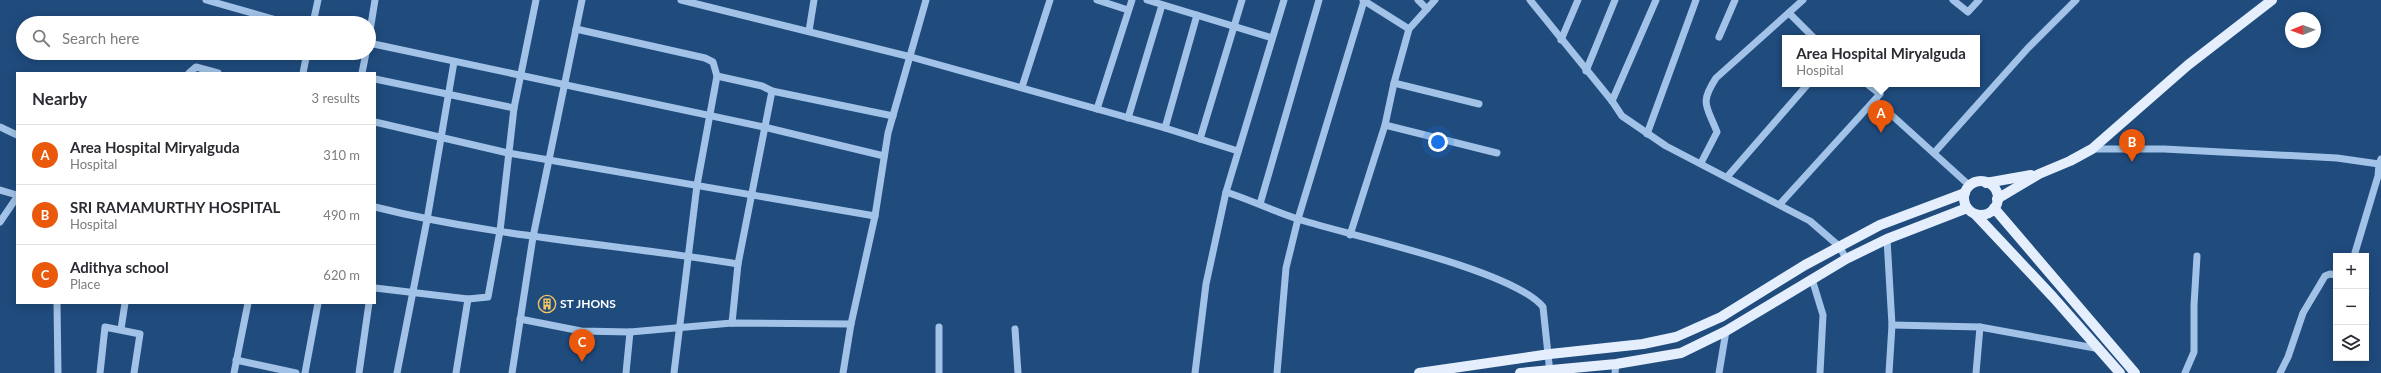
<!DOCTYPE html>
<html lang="en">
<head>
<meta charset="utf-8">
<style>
  :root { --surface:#fff; --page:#f2f2f3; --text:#2b2b33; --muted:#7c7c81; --line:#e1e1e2; --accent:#ea580c }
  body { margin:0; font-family:Lato,sans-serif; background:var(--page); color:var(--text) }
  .controls { position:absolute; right:12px; bottom:12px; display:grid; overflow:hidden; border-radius:0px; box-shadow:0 2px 10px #0003 }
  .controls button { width:36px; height:36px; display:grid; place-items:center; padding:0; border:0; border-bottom:1px solid var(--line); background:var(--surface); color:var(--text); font:20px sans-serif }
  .compass { position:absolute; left:2285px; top:12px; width:36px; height:36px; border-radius:50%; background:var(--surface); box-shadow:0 2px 10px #0003; rotate:269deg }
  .you { position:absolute; left:1438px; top:142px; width:14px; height:14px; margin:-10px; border:3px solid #fff; border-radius:50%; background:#1a73e8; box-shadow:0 0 0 6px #1a73e833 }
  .badge { display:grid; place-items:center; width:26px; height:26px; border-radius:50%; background:var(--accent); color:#fff; font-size:13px; font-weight:700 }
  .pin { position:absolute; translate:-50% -33px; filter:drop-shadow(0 1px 2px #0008) }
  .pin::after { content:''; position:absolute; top:21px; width:14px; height:12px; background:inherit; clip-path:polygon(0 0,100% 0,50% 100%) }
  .popup { position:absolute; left:1782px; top:35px; width:198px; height:52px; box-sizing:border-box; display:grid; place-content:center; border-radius:0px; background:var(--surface); filter:drop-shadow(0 1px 3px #0005); font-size:13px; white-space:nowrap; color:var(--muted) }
  .popup b { font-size:15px; color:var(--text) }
  .popup::after { content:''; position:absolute; left:50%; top:100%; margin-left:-8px; border:8px solid transparent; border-top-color:var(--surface) }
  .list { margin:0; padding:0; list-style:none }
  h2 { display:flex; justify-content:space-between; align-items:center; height:52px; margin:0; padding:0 16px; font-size:17px }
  h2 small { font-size:13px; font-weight:400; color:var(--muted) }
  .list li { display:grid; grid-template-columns:26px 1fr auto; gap:12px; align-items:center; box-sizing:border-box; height:60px; padding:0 16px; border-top:1px solid var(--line) }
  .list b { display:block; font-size:15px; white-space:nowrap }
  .list p { margin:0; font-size:13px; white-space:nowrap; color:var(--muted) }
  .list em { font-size:13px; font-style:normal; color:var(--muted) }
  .icon { flex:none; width:22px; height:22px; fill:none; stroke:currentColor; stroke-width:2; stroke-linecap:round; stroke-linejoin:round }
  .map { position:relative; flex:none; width:2381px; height:373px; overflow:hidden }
  .search { position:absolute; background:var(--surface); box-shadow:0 2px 10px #0003; left:16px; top:16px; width:360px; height:44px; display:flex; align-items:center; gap:10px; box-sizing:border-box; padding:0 14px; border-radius:22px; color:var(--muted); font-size:15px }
  .panel { position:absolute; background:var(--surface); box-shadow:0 2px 10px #0003; left:16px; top:72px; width:360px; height:232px; border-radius:0px }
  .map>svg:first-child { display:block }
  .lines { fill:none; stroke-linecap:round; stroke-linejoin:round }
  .minor { stroke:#a2c3e7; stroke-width:7 }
  .major { stroke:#e4eefd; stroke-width:10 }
  .labels { text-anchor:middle; stroke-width:4; stroke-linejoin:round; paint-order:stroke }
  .poi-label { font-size:12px; font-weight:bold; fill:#fff; stroke:#1f4b7d; text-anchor:start }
</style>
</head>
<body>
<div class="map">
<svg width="2381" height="373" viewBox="0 0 2381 373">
  <rect width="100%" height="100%" fill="#1f4b7d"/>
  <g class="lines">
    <g class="minor">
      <polyline points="206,0 287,23"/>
      <polyline points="681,0 911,57 1165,128 1197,15"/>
      <polyline points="1097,0 1128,10"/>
      <polyline points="1147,0 1272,38"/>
      <polyline points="1363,0 1409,29"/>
      <polyline points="1418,0 1427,9"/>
      <polyline points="1530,0 1612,101 1622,116 1666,146 1810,221 1840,247 1846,259"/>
      <polyline points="1953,0 1968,12 1979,0"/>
      <polyline points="1789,13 1814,38"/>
      <polyline points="313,23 318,0"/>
      <polyline points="576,29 705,58 713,62 717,76 697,185 674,373"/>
      <polyline points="809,31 814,0"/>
      <polyline points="369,37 375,0"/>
      <polyline points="1719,37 1735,0"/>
      <polyline points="1561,40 1578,0"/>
      <polyline points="369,43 764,127 884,156"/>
      <polyline points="1586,71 1615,0"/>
      <polyline points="189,73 196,67 218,73"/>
      <polyline points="303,73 307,53"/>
      <polyline points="362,73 366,53"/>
      <polyline points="717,76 762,86 772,91 893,116"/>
      <polyline points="375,79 514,108"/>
      <polyline points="1394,83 1479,104"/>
      <polyline points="1022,87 1050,0"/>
      <polyline points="1875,100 1970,186"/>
      <polyline points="1612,101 1656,0"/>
      <polyline points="1097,109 1132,0"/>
      <polyline points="1128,118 1162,5"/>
      <polyline points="375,122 508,153 875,216"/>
      <polyline points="1385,125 1497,153"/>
      <polyline points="0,127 17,135"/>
      <polyline points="1165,128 1238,151"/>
      <polyline points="1647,134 1696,0"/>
      <polyline points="1200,139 1242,0"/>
      <polyline points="2092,149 2164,149 2337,158 2379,164 2381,159"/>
      <polyline points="1934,153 2028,48 2076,0"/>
      <path d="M1701,163L1717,132C1707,106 1699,104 1716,78L1803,0"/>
      <polyline points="1727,177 1808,84"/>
      <polyline points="0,190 17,195"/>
      <path d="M1226,192C1251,200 1275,212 1301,220C1352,236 1513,270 1543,307L1550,373"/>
      <polyline points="1260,204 1319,0"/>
      <polyline points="1780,204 1880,94 1867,84"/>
      <path d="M375,207C494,237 617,244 738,264"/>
      <polyline points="0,222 17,197"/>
      <polyline points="1350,235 1385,125 1394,83 1409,29 1435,0"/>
      <polyline points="1887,239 1892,325 1889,373"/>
      <polyline points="2354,256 2378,176 2379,164 2381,165"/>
      <polyline points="1812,279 1823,315 1820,373"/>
      <polyline points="375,288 468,299 488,297 500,231 514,108 536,0"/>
      <polyline points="57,303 58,373"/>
      <polyline points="520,319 581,331 630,332 732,323 851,324"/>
      <polyline points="732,323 738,264 772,91"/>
      <polyline points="1892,325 1980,327"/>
      <polyline points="121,329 125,303"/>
      <polyline points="1015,329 1018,373"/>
      <polyline points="236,360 296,373"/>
      <polyline points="100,373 105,327 140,334 134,373"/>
      <polyline points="234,373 248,303"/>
      <polyline points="305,373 318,303"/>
      <polyline points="359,373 369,303"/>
      <polyline points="397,373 427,220 454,62"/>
      <polyline points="456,373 468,299"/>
      <polyline points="512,373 533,237 582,0"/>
      <polyline points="626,373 630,332"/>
      <polyline points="843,373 851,324 875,216 888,133 926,0"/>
      <polyline points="939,373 939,327"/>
      <polyline points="1195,373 1206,284 1226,192 1284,0"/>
      <polyline points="1277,373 1286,268 1298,219 1364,1"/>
      <polyline points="1615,373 1616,364"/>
      <polyline points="1719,373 1726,331"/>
      <polyline points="1976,373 1980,327 2100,349"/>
      <polyline points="2185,373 2194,352 2194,305 2197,256"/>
      <polyline points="2280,373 2288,357 2303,313 2325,276 2330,274 2336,275"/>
    </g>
    <g class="major">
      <circle cx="1981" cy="198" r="17"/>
      <polyline points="1986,183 2031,175"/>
      <polyline points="1997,199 2039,174 2070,161 2092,149 2188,65 2272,0"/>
      <polyline points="1994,208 2135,373"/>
      <polyline points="1975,214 2053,297 2120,373"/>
      <polyline points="1419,373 1550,354 1643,344 1676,337 1721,317 1805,265 1880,225 1965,193"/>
      <polyline points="1520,373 1616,364 1681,353 1726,331 1846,259 1887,239 1967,208"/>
    </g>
  </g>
  <defs>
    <symbol id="building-ring" viewBox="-11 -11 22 22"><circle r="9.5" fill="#1f4b7d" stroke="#f5c662" stroke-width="1.5"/><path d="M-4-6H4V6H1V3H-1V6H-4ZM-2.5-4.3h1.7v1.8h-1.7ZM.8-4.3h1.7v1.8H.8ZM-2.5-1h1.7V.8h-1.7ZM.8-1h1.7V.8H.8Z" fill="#f5c662"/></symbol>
  </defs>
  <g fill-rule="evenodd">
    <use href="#building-ring" x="537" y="294" width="20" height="20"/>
  </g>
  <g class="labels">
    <g class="poi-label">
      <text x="560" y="308">ST JHONS</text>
    </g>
  </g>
</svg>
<div class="controls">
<button>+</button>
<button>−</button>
<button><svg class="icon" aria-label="layers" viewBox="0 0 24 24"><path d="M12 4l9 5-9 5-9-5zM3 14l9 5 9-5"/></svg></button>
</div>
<svg class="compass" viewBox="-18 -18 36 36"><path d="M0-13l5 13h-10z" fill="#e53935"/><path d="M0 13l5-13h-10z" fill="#7c7c81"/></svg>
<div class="you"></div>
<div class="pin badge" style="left:1881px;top:133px">A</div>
<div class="popup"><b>Area Hospital Miryalguda</b>Hospital</div>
<div class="pin badge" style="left:2132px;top:162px">B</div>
<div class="pin badge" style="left:582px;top:362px">C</div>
<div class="search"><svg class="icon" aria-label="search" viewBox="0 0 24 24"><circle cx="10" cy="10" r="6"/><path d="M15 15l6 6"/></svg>Search here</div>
<section class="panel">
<h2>Nearby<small>3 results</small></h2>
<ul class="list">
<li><span class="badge">A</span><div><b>Area Hospital Miryalguda</b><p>Hospital</p></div><em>310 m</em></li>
<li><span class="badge">B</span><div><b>SRI RAMAMURTHY HOSPITAL</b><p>Hospital</p></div><em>490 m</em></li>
<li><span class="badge">C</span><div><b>Adithya school</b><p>Place</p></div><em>620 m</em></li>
</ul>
</section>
</div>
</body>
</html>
